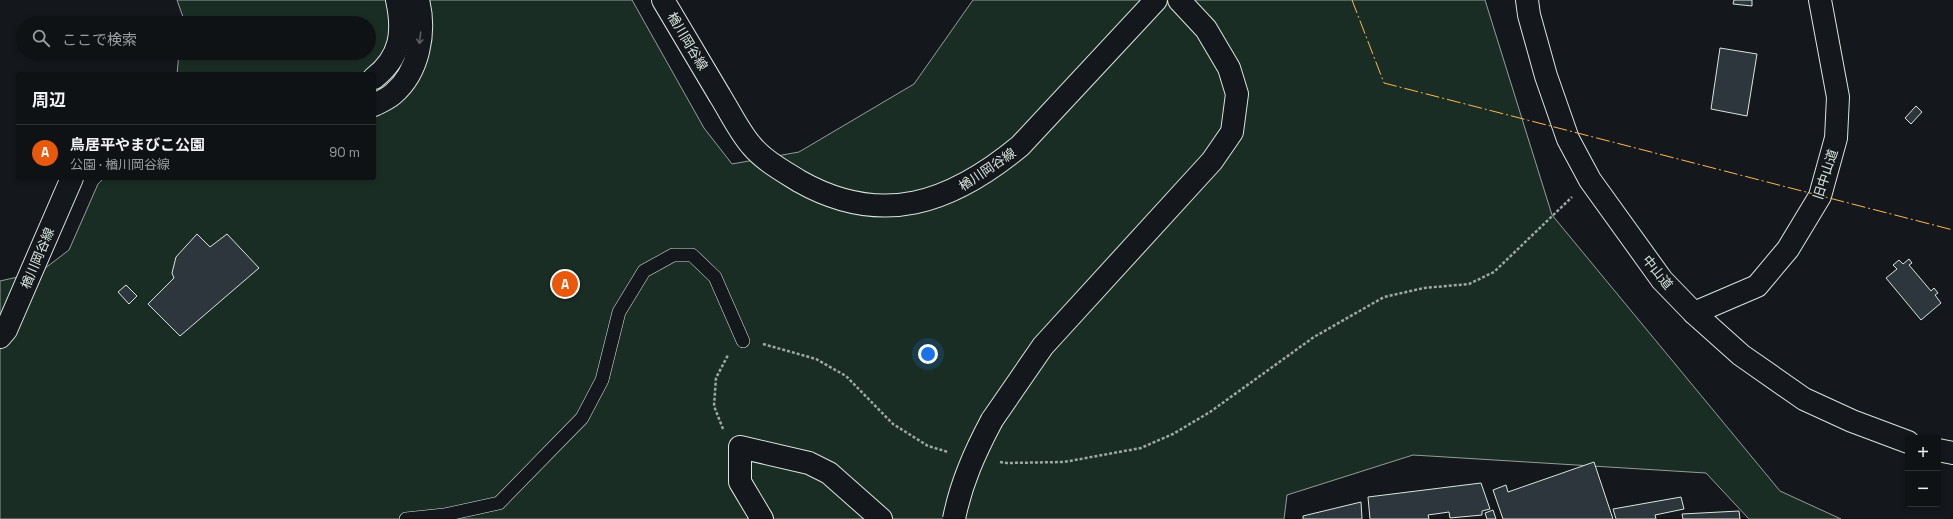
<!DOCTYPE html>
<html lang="ja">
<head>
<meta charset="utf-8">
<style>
  :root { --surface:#0f1215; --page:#181b1e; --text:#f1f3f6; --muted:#9b9ea0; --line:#2f3234; --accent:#ea580c }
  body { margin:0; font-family:"Space Grotesk","Noto Sans JP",sans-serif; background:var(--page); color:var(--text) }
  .controls { position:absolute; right:12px; bottom:12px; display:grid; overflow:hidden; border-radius:4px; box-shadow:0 2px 6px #0003 }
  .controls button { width:36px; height:36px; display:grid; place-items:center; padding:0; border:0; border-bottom:1px solid var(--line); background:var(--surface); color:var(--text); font:20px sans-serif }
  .you { position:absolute; left:928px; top:354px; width:14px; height:14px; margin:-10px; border:3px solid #fff; border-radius:50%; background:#1a73e8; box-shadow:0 0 0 6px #1a73e833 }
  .badge { display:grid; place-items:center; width:26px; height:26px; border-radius:50%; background:var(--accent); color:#fff; font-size:13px; font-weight:700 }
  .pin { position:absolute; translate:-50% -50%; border:2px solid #fff; box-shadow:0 1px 4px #0006 }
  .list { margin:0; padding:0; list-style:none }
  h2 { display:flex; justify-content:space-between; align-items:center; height:52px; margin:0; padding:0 16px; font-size:17px }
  h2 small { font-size:13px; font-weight:400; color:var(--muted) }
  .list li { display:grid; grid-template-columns:26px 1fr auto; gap:12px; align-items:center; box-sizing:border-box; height:56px; padding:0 16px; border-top:1px solid var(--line) }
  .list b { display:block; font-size:15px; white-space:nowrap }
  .list p { margin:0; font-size:13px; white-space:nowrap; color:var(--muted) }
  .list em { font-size:13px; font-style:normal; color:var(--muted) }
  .icon { flex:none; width:22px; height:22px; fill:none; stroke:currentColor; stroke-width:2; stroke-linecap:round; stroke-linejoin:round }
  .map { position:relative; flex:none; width:1953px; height:519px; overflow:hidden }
  .search { position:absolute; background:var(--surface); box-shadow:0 2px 6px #0003; left:16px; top:16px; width:360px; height:44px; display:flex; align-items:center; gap:10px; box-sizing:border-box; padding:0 14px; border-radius:22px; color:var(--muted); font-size:15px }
  .panel { position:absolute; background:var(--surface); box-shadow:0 2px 6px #0003; left:16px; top:72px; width:360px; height:108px; border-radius:4px }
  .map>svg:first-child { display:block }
  .green { fill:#1a2d24; stroke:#939e99 }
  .building { fill:#2c363c; stroke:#d8e6dc }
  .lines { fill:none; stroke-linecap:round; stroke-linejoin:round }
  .lane-casing { stroke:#d8e6dc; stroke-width:14 }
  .street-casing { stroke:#d8e6dc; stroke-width:24 }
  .secondary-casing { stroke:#d8e6dc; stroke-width:24 }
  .highway-casing { stroke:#d8e6dc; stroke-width:24 }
  .path { stroke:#9da8a2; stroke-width:2.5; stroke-dasharray:3 2; stroke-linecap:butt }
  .lane { stroke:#14181c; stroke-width:13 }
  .street { stroke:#14181c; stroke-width:22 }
  .secondary { stroke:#14181c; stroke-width:22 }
  .highway { stroke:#14181c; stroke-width:22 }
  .secondary-bridge-casing { stroke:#d8e6dc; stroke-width:24; stroke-linecap:butt }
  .secondary-bridge { stroke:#14181c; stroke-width:22 }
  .power { stroke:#ffb74d; stroke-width:1; stroke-dasharray:14 3 2 3; stroke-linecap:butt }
  .oneway { stroke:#59605f }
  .labels { text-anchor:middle; stroke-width:3; stroke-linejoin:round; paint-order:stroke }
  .street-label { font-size:13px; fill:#d8e6dc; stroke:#14181c }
</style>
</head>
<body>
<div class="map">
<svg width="1953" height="519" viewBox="0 0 1953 519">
  <rect width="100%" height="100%" fill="#14181c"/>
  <polygon class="green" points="177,0 632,0 704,128 732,164 799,152 914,84 973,0 1485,0 1552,215 1780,491 1841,519 1749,519 1706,473 1413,455 1287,495 1284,519 0,519 0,281 40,272 69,250 98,184 104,178 374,178 374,74 177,74 179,53 369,53 369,23 183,23 183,17"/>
  <g class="building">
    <polygon points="1734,0 1752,0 1752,6 1733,4"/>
    <polygon points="1720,48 1757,54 1747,116 1711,109"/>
    <polygon points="1916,106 1922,112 1911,124 1905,118"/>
    <polygon points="197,234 210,247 227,234 259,268 180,336 148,304 174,278 172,273 176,257"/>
    <polygon points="1909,259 1912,263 1909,265 1931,291 1934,288 1938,293 1935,295 1941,303 1921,320 1886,278 1897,269 1893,265 1899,260 1903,264"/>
    <polygon points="126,285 137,296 129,304 118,292"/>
    <polygon points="1594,462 1613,519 1503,519 1493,490 1506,485 1508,492"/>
    <polygon points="1481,483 1490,509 1482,511 1482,515 1450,518 1449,512 1428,515 1429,519 1370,519 1368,497"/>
    <polygon points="1681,497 1684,509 1655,515 1656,519 1616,519 1613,509"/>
    <polygon points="1361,502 1362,519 1303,519 1303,516"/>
    <polygon points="1493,510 1496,519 1487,519 1485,513"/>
    <polygon points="1739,511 1740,519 1683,519 1682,514"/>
  </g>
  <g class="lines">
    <defs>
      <polyline id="lane" points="406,519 444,515 499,503 582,418 602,380 619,312 644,271 673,255 692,255 715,277 743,341"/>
      <polyline id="street" points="762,519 740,482 740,447 809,463 829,473 881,519"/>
      <g id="secondary">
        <path d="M663,0C682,32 701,64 720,96C730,112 739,131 751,145C763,160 783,171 799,181C882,228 951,203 1020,146L1156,0"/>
        <path d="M374,78C401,57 404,32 397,0"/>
        <path d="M374,105C380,102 387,99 393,94C419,72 426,32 418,0"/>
        <polyline points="1694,313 1757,286 1788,249 1820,196 1836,138 1838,97 1820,0"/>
        <polyline points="0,337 6,330 72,178"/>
        <polyline points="992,420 1043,346 1212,161 1232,132 1237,94 1229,68 1206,29 1179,0"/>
      </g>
      <g id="highway">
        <polyline points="1527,0 1529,15 1546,76 1568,139 1590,180 1662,280 1694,313 1741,355 1804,399 1852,421 1908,442"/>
        <polyline points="1938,450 1953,453"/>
      </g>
    </defs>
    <use href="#lane" class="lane-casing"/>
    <use href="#street" class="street-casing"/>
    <use href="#secondary" class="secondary-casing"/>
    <use href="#highway" class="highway-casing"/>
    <g class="path">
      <polyline points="763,344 816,359 846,376 893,424 928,446 948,452"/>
      <polyline points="723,429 714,406 716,378 728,355"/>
      <polyline points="1000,462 1007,463 1064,462 1141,448 1173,434 1210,412 1314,337 1384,297 1424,288 1469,284 1494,272 1572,197"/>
    </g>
    <use href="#lane" class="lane"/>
    <use href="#street" class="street"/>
    <use href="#secondary" class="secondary"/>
    <use href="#highway" class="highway"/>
    <defs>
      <path id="secondary-bridge" d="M954,519C961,483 975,452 992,420"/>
    </defs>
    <use href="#secondary-bridge" class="secondary-bridge-casing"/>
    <use href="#secondary-bridge" class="secondary-bridge"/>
    <polyline class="power" points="1352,0 1384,83 1953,230"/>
  </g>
  <defs><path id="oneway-shaft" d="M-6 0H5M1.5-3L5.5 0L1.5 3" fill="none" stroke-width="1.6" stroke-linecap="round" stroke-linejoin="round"/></defs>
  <use class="oneway" href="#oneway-shaft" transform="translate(420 38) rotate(97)"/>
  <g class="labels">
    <g class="street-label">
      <text transform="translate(688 41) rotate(59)" y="5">楢川岡谷線</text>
      <text transform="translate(987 169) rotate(-34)" y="5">楢川岡谷線</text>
      <text transform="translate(1825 174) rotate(-72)" y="5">旧中山道</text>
      <text transform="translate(37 258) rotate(-67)" y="5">楢川岡谷線</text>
      <text transform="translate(1658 272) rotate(51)" y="5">中山道</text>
    </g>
  </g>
</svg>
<div class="controls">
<button>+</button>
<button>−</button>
</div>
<div class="you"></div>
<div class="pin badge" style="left:565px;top:284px">A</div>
<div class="search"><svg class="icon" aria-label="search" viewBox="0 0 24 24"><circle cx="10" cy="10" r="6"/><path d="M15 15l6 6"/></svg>ここで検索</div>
<section class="panel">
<h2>周辺<small></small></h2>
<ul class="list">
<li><span class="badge">A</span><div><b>鳥居平やまびこ公園</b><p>公園 · 楢川岡谷線</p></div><em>90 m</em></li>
</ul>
</section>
</div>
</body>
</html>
